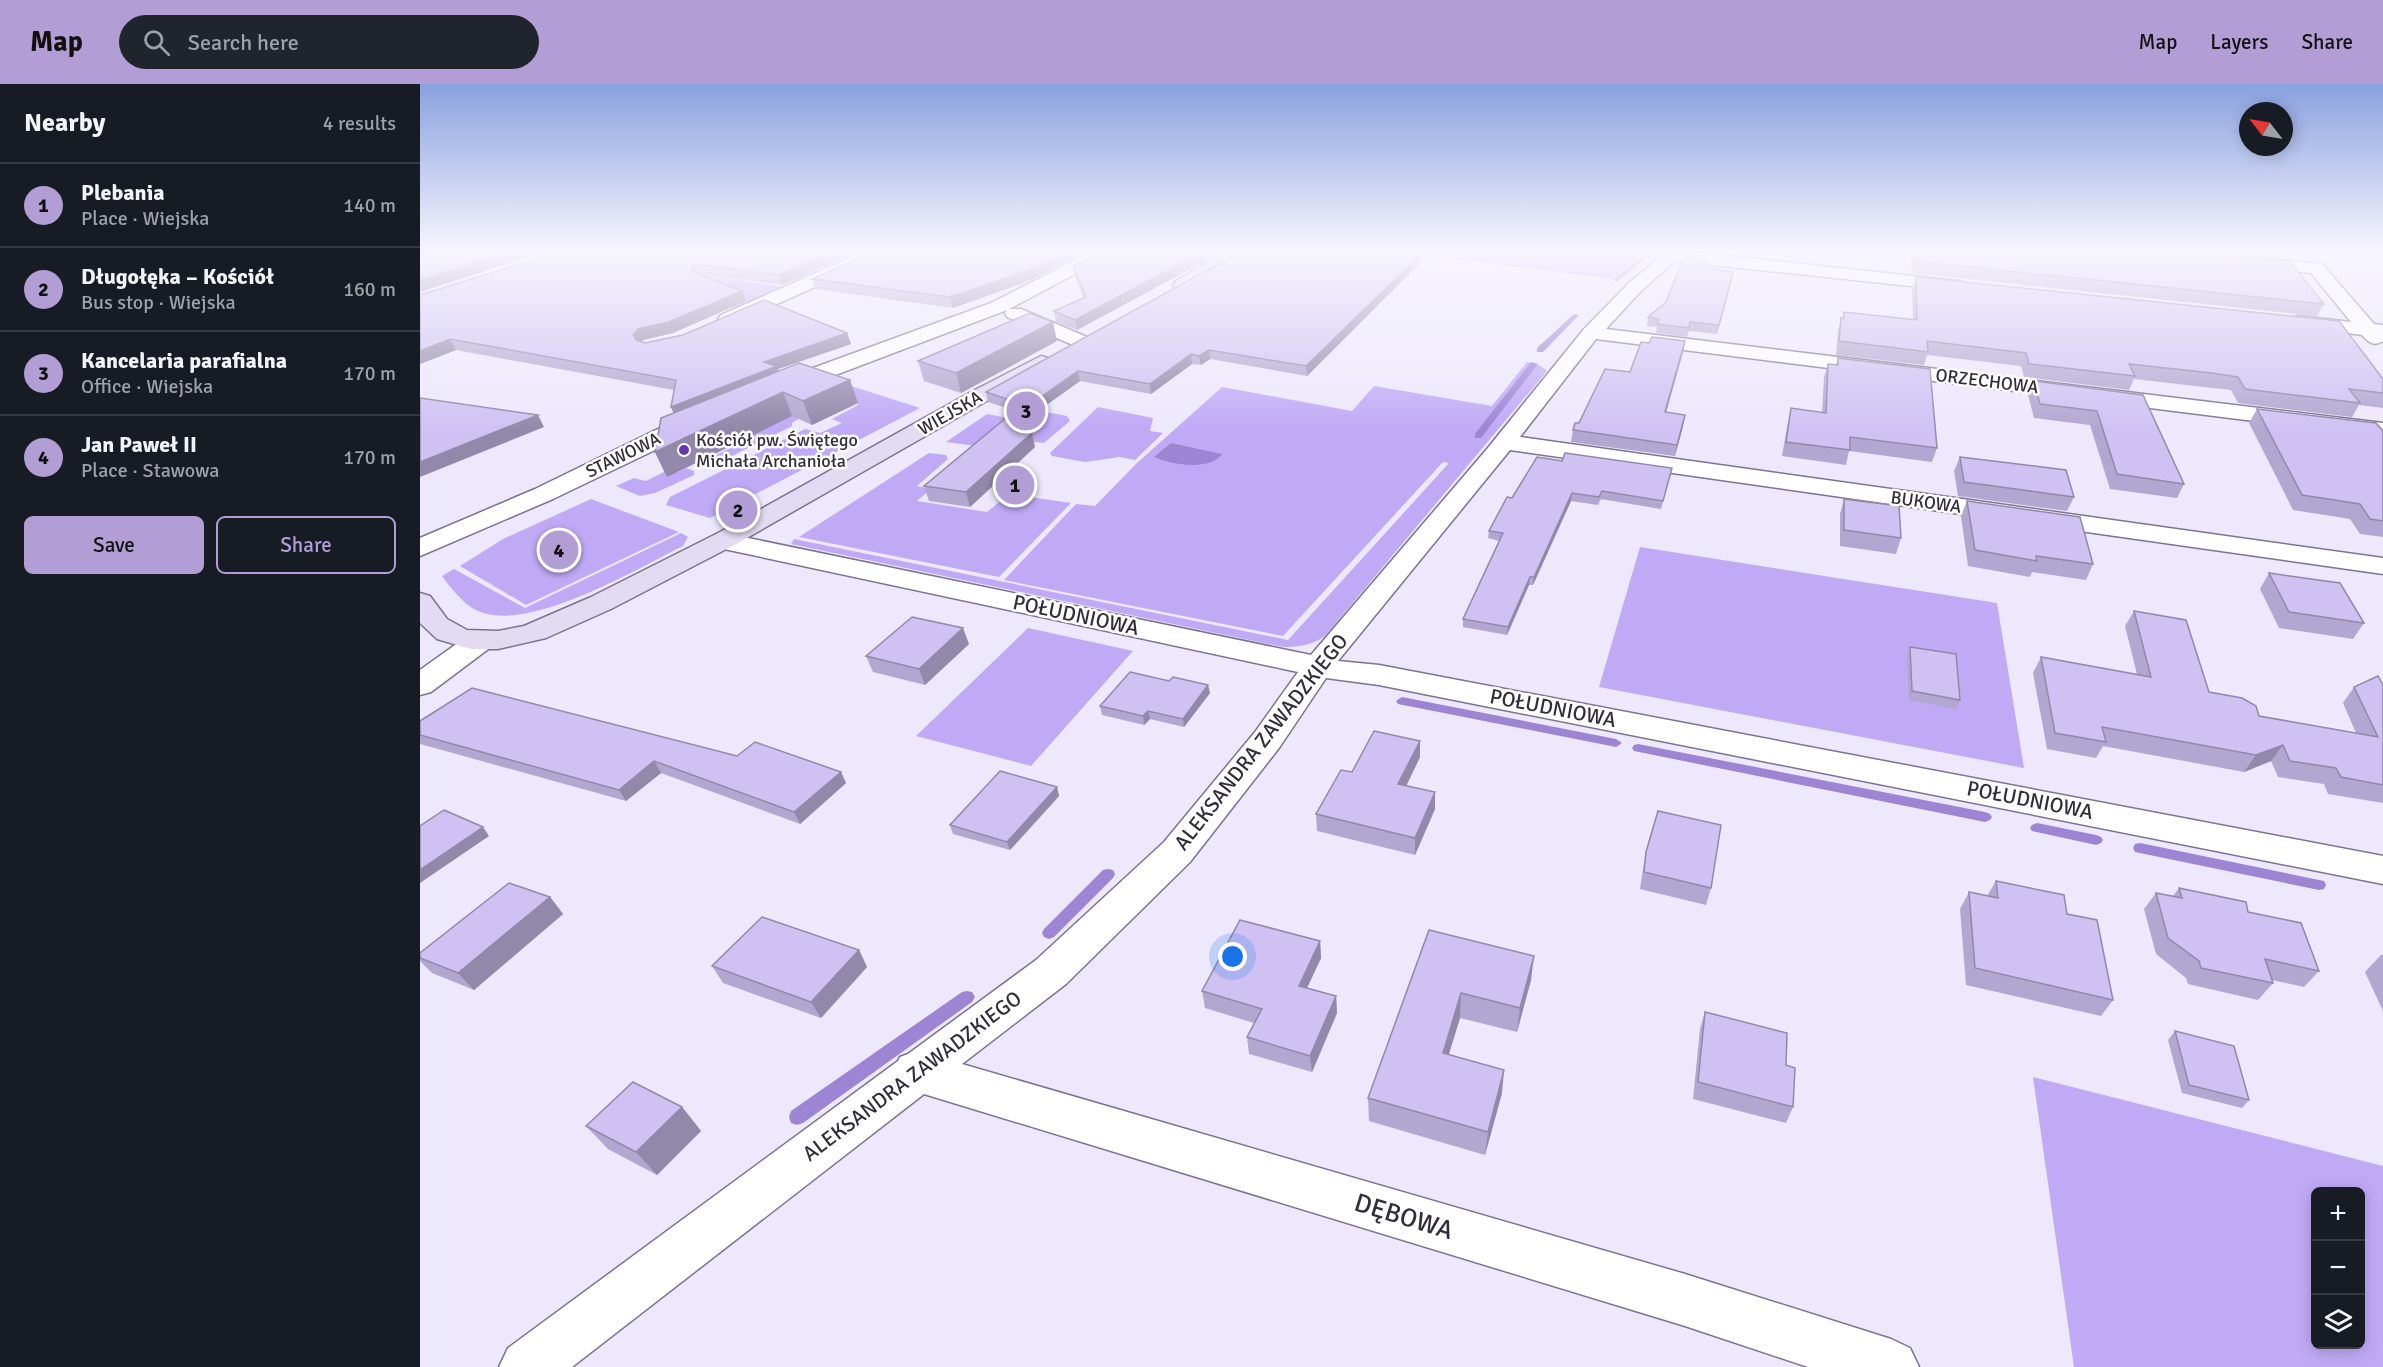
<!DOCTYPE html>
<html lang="en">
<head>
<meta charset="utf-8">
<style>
  :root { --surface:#171b24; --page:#20242c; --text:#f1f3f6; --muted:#9ea1a6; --line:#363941; --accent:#b29ed5 }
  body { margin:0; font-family:Signika,sans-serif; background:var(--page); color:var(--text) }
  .controls { position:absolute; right:18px; bottom:18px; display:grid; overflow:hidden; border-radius:9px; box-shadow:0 3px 15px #0003 }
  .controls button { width:54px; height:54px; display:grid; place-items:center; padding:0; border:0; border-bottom:2px solid var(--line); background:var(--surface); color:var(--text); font:30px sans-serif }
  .compass { position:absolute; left:1819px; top:18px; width:54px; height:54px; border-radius:50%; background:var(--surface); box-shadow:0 3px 15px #0003; rotate:301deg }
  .you { position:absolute; left:813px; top:873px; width:21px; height:21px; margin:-15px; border:4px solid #fff; border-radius:50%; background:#1a73e8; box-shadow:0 0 0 9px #1a73e833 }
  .badge { display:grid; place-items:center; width:39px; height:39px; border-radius:50%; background:var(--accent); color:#111; font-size:20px; font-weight:700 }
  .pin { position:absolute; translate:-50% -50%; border:3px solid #fff; box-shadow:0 2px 6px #0006 }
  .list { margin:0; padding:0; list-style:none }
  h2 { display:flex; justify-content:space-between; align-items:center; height:78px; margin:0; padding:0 24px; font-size:26px }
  h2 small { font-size:20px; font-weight:400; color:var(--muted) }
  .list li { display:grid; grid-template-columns:39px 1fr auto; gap:18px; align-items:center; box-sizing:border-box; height:84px; padding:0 24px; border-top:2px solid var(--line) }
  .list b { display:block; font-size:22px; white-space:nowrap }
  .list p { margin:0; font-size:20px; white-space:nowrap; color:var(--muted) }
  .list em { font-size:20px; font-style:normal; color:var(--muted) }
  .actions { display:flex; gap:12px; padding:18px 24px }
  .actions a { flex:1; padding:14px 0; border:2px solid var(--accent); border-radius:9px; text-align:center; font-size:21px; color:var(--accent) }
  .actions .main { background:var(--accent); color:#111 }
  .icon { flex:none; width:33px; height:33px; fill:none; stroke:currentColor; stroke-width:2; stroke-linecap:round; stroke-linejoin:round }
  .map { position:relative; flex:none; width:1963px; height:1283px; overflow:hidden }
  header { display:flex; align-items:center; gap:36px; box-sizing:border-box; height:84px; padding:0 30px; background:var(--accent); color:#111 }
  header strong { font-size:28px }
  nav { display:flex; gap:33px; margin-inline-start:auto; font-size:21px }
  .search { width:420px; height:54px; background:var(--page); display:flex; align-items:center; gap:15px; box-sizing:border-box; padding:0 21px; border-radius:33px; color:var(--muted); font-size:22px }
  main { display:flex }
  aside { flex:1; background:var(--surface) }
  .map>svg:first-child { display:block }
  .green { fill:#c0aaf6; fill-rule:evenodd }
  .water { fill:#9d85d3 }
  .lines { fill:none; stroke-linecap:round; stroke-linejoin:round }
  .stream { fill:#9d85d3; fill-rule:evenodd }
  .street-casing { stroke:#7b7391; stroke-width:3 }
  .secondary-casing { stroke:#7b7391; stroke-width:3 }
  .street { fill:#fff; fill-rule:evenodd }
  .secondary { fill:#e2dbf2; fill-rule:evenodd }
  .wall { fill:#b2a7d1 }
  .shaded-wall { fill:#9188aa }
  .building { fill:#cfc2f3; stroke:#9188aa; stroke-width:1.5 }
  .poi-dot { fill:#6536ad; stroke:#fff; stroke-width:2 }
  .labels { text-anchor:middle; stroke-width:5; stroke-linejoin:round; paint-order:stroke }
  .far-street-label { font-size:18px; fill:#312d3a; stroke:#fff }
  .far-poi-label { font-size:18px; fill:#312d3a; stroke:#fff; text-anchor:start }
  .street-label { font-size:21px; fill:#312d3a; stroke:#fff }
  .near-street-label { font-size:26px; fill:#312d3a; stroke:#fff }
</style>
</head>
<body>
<header>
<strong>Map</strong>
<div class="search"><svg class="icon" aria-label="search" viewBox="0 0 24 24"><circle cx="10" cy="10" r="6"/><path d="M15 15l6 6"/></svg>Search here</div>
<nav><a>Map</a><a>Layers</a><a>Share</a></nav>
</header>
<main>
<aside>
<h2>Nearby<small>4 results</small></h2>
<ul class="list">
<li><span class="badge">1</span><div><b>Plebania</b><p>Place · Wiejska</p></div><em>140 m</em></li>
<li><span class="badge">2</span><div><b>Długołęka – Kościół</b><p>Bus stop · Wiejska</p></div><em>160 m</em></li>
<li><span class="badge">3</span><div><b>Kancelaria parafialna</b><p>Office · Wiejska</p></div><em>170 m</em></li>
<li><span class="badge">4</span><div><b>Jan Paweł II</b><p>Place · Stawowa</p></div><em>170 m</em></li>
</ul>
<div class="actions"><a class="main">Save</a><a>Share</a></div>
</aside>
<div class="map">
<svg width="1963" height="1283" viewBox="0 0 1963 1283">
  <rect width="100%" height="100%" fill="#ede8fc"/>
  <g class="green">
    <polygon points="970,167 1225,167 1193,195"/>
    <polygon points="266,188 363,203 314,224 219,206"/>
    <path d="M1107,278L1121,282L1127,287L905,552C893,561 878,563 863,563L371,460L374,455L868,556L1029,379L1023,378L863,552L584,496L656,420L675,422L716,380L802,303L932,327L954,302L1072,322Z"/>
    <polygon points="422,299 500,324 290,434 246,421 250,413 385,345 400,349 422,339 412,335 438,321 437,316 430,315"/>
    <polygon points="399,300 380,334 372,339 372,342 296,380 280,379 332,353 314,348"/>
    <polygon points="678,323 733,334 730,347 743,349 715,376 700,373 665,378 632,372 630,369"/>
    <polygon points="626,328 647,332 650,337 624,359 599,356 580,365 526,358 567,330 605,337 615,330"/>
    <polygon points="509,369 526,371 528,375 497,402 511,405 497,417 567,428 589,410 651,419 579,493 379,453"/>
    <polygon points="266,384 274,387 274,391 235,409 220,412 196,402 214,394 226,397 248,386 258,388"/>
    <polygon points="171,415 259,448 106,521 40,482 83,455"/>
    <path d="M261,449L268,453L263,462C216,485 104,553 54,525C43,519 29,502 22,492L34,485L105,524Z"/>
    <polygon points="1220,463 1577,519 1604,684 1179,603"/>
    <polygon points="608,544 713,567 611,682 496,652"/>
    <path d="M1613,993L1963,1082V1283H1654ZM1896,1108H1940V1260H1896Z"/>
  </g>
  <path class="water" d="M751,359L802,370C791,387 751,381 734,373Z"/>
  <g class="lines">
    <g class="stream">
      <polygon points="1229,167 1235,167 1198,197 1194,197 1194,195"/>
      <polygon points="1154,230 1159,231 1123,268 1117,268 1117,264"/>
      <polygon points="1111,278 1118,280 1061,354 1055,354 1055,350"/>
      <polygon points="982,613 1196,655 1202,659 1196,663 978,620 976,617"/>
      <polygon points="1218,660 1565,728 1570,730 1572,733 1570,736 1565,738 1214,667 1212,664 1214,661"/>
      <polygon points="1617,739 1676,751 1681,753 1683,756 1681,759 1676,761 1612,747 1610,744 1612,741"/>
      <polygon points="1720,759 1899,796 1904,797 1906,801 1904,805 1899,806 1715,768 1713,764 1715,760"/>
      <polygon points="688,785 693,786 695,790 693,794 634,853 629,855 624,853 622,849 624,845 683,786"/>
      <polygon points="547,907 552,908 555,913 552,918 383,1039 377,1041 371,1039 369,1033 371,1027 542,908"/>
    </g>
    <defs>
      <g id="street">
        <polygon points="430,167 450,167 452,170 444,181 315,239 301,239 298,235 301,231 432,173 434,171"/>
        <polygon points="673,167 693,167 691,171 589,225 601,225 667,253 670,257 667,261 653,261 587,233 585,229 587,226 368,309 360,310 352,309 349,304 352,299 571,219"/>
        <polygon points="1247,167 1265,167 1538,197 1544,198 1547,202 1544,206 1538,207 1255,177 1220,208 1186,245 1963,339 1963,353 1176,255 1100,353 1963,474 1963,490 1090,366 918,577 959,581 1963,772 1963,800 959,601 906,594 859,664 770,778 646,900 542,980 1265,1190 1471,1255 1490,1264 1499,1283 1388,1283 1265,1242 504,1010 152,1283 79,1283 88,1264 478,977 480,973 488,970 616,876 744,758 835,648 878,588 304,465 295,463 291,457 295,451 304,449 891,571 1067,365 1164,245 1208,200"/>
        <path d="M1829,173L1902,180L1954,240L1963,241V257C1954,263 1948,258 1942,251L1872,242L1869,238L1872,234L1879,232L1931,238L1891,189L1823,182L1820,178L1823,174Z"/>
        <polygon points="279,329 287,331 290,336 287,341 133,415 0,472 0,454 115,405 242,343"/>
        <polygon points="60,548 71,551 75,557 71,563 11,608 0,611 0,586 49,551"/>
      </g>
      <g id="secondary">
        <polygon points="807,167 827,167 768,205 756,205 753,201 756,197"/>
        <polygon points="621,272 628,274 631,278 628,282 318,459 191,525 126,554 78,565 51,565 17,555 0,539 0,509 10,512 27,535 47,546 78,547 104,542 171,513 300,448 551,308"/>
      </g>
    </defs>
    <use href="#street" class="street-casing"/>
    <use href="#secondary" class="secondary-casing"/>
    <use href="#street" class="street"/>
    <use href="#secondary" class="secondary"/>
  </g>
  <g class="wall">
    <polygon points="141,167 431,171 362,201 280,190 322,207 326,217 253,249 223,256 221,258 225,259 427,249 431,260 358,285 359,287 438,319 392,341 372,332 247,393 235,368 254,329 251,323 254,306 36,266 0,280"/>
    <polygon points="784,167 785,177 657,246 636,238 634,227 664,214 655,192 653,182"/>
    <polygon points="1491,167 1761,167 1904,220 1897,232 1492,189"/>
    <polygon points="1787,167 1853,167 1850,173"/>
    <polygon points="1001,171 1001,178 887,292 790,275 781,281 772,280 731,310 660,297 611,332 568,318 566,308"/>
    <polygon points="442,173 611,196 533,224 395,205 392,195"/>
    <polygon points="1286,183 1312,196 1297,250 1269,247 1267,253 1236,249 1237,243 1227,242 1228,233"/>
    <polygon points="1496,193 1963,295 1963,324 1939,321 1932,333 1818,319 1811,306 1784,303 1714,295 1709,306 1604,293 1601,282 1507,271 1504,281 1416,271 1418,247 1424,228 1493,236 1492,205"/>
    <polygon points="637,257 541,309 504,297 498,277"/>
    <polygon points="1265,257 1263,268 1246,328 1263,342 1255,372 1151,358 1153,346 1210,288 1229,259"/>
    <polygon points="1418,274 1517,364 1512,378 1429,367 1426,381 1362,372 1368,338 1371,324 1402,329 1404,293 1408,280 1416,281"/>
    <polygon points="1614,297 1723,311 1764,400 1757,414 1690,405 1670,341 1614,334 1608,311"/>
    <polygon points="1837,325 1963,347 1963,453 1940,450 1930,435 1873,426 1829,339"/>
    <polygon points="615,363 550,423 509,417 504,402"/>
    <polygon points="1540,373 1654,413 1647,427 1538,412 1534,387"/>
    <polygon points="1142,377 1250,391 1241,425 1181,415 1178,421 1151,417 1113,501 1109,501 1087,551 1043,543 1043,535 1079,457 1068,454 1069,447 1092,414"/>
    <polygon points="1424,415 1481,454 1476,470 1420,462 1420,430"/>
    <polygon points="1547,417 1673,480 1666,496 1612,488 1610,493 1548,482 1541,432"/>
    <polygon points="1849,489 1944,539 1933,555 1859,544 1840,505"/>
    <polygon points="1714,527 1789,608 1839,632 1936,649 1923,619 1934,603 1963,601 1963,719 1908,710 1904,700 1858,693 1851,677 1824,688 1683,662 1676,674 1627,665 1613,589 1621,573 1717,590 1705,542"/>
    <polygon points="549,560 505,601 453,588 446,572"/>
    <polygon points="1490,563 1540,616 1536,625 1489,616 1487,571"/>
    <polygon points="790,609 764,643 730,635 724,641 682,631 680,622"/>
    <polygon points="0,637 317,672 421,688 426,699 380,740 241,689 206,717 0,660"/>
    <polygon points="1000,673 986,702 1015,725 995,771 897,747 896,730 932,688"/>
    <polygon points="637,703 639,712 590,766 533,750 530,741"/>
    <polygon points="1226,768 1291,804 1286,821 1220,805 1223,785"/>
    <polygon points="1576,797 1647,830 1693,916 1681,932 1546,901 1540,825 1549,808 1567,812"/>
    <polygon points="1759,804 1828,828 1899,887 1884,903 1852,896 1853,899 1838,916 1768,900 1766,894 1736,870 1724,825 1736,809 1753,812"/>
    <polygon points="130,813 143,830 54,906 12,889 0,877 0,869"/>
    <polygon points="1009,846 1111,896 1097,948 1040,934 1028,971 1082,1009 1065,1071 949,1037 948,1014"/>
    <polygon points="900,857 901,874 887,904 916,912 917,929 892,988 829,970 827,953 834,939 785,924 782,907"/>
    <polygon points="439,866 447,883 401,934 303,899 292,882"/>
    <polygon points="1961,871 1963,871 1963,927 1945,888"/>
    <polygon points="1285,928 1366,981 1373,1023 1366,1039 1273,1015 1280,945"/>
    <polygon points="1755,947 1829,1016 1822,1024 1762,1009 1748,956"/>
    <polygon points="262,1023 281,1047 237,1091 188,1065 166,1042"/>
  </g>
  <g class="shaded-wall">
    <polygon points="91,167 126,167 0,208 0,196"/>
    <polygon points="415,167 429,167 431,171 362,201 359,191"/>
    <polygon points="648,167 668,167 611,196 533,224 530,213"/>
    <polygon points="784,167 785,177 657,246 655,236"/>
    <polygon points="995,167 1007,167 1001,171 1001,178 887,292 886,282"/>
    <polygon points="273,180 277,190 271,187"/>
    <polygon points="1313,188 1312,196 1297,250 1299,241"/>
    <polygon points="322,207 326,217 253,249 223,256 218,262 213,251 218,245"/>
    <polygon points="633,238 637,257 541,309 536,289"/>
    <polygon points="427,249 431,260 358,285 362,294 256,335 251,323 344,278"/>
    <polygon points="30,255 36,266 0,280 0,267"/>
    <polygon points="1265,257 1263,268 1243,339 1245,328"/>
    <polygon points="789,266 790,275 781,281 779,272"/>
    <polygon points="771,270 772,280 731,310 730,300"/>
    <polygon points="658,287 660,297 611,332 608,322"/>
    <polygon points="430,296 438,319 392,341 383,317"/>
    <polygon points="363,308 372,332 247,393 235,368"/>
    <polygon points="118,331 124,343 0,393 0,378"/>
    <polygon points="1265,331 1263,342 1255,372 1257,361"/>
    <polygon points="612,349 615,363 550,423 546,408"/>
    <polygon points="1152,409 1151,417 1113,501 1114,493"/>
    <polygon points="1110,493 1109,501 1087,551 1088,543"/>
    <polygon points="543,544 549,560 505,601 499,585"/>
    <polygon points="788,601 790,609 764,643 763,635"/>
    <polygon points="728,627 730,635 724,641 723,632"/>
    <polygon points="1000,657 1000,673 979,717 978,700"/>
    <polygon points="1863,661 1851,677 1824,688 1836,671"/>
    <polygon points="234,677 241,689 206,717 199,706"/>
    <polygon points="421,688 426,699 380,740 374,728"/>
    <polygon points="637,703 639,712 590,766 587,758"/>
    <polygon points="1015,708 1015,725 995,771 995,754"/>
    <polygon points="63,743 69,752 0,799 0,786"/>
    <polygon points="130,813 143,830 54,906 38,889"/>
    <polygon points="900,857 901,874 880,919 879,902"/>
    <polygon points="439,866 447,883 401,934 391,918"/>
    <polygon points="1114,872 1111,896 1097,948 1100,924"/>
    <polygon points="1041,909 1040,934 1022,993 1023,969"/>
    <polygon points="916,912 917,929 892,988 890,972"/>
    <polygon points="1084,986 1082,1009 1065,1071 1068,1048"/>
    <polygon points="262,1023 281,1047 237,1091 216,1068"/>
  </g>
  <g class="building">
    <polygon points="0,167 91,167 0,196"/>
    <polygon points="141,167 415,167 359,191 273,180 271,187 322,207 249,238 218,245 213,251 216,256 225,259 263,251 344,216 427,249 344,278 357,282 251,323 256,296 30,255 0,267 0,211"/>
    <polygon points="447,167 648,167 609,186 530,213 392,195 442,173"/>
    <polygon points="684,167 784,167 655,236 634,227 666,213 653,182"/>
    <polygon points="822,167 995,167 992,169 1001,170 886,282 789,266 779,272 771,270 730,300 658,287 608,322 566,308"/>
    <polygon points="1495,167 1761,167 1869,177 1904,220 1495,177"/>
    <polygon points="1264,172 1288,176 1286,183 1313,188 1299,241 1270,238 1269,244 1237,240 1239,235 1228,233 1246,218"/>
    <polygon points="1496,193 1919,237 1963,295 1963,309 1929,305 1940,319 1825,305 1818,293 1791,289 1709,280 1715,292 1609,280 1606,269 1507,257 1508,268 1419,257 1421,234 1424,234 1424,228 1497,236"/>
    <polygon points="610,229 633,238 536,289 498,277"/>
    <polygon points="1232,253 1265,257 1245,328 1265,331 1257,361 1153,346 1155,339 1159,339 1185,285 1210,288 1221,258 1229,259"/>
    <polygon points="1418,274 1510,285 1517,364 1430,353 1430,366 1366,358 1371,324 1406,329 1408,280 1418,281"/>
    <polygon points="379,279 430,296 383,317 363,308 235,368 241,334"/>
    <polygon points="1614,297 1723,311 1764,400 1697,390 1677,327 1620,320"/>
    <polygon points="0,314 118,331 0,378"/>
    <polygon points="1837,325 1956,339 1963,347 1963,437 1950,435 1940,420 1882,411"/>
    <polygon points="593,328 612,349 546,408 504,402"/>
    <polygon points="1145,369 1252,384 1243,417 1182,407 1179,413 1152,409 1114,493 1110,493 1088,543 1043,535 1083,449 1069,447 1087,413 1092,414 1117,373 1142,377"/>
    <polygon points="1540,373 1646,386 1654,413 1544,398"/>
    <polygon points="1424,415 1479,422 1481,454 1424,446"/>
    <polygon points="1547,417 1660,433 1673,480 1616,472 1617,477 1555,466"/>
    <polygon points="1849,489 1920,499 1944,539 1869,528"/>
    <polygon points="1714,527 1766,536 1789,608 1822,614 1836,622 1839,632 1958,653 1934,603 1958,592 1963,601 1963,701 1921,693 1916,684 1870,677 1863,661 1836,671 1682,643 1686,658 1635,649 1621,573 1731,593"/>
    <polygon points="492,533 543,544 499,585 446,572"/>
    <polygon points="1490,563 1536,570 1540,616 1492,607"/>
    <polygon points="710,588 749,597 753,593 788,601 763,635 728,627 723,632 680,622"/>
    <polygon points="52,604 317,672 335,658 421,688 374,728 234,677 199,706 0,651 0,637"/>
    <polygon points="954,647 1000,657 978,700 1015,708 995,754 896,730 921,686 932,688"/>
    <polygon points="580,687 637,703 587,758 530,741"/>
    <polygon points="24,726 63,743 0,786 0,742"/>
    <polygon points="1238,727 1301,741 1291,804 1224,788 1226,768"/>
    <polygon points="1576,797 1644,811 1647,830 1677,836 1693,916 1555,884 1549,808 1578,814"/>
    <polygon points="89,799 130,813 38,889 0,874 0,869"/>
    <polygon points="1759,804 1826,818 1828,828 1881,839 1899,887 1845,875 1853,899 1781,884 1779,877 1748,854 1736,809 1762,814"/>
    <polygon points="342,833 439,866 391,918 292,882"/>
    <polygon points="820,836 900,857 879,902 916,912 890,972 827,953 842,925 782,907"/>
    <polygon points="1009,846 1114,872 1100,924 1041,909 1023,969 1084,986 1068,1048 948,1014"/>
    <polygon points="1285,928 1367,949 1366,981 1375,984 1373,1023 1278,998"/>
    <polygon points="1755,947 1814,962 1829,1016 1769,1001"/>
    <polygon points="213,998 262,1023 216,1068 166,1042"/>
  </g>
  <linearGradient id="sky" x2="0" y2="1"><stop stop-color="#8aa1e0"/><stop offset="0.48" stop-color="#f7f5fe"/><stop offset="1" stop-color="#f7f5fe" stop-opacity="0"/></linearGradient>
  <rect width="1963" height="346" fill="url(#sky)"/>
  <circle class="poi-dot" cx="264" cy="366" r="6"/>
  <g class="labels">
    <g class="far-street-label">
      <text transform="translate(1567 297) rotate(7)" y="6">ORZECHOWA</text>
      <text transform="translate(530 329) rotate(-30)" y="6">WIEJSKA</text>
      <text transform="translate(203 371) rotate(-26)" y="6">STAWOWA</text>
      <text transform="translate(1506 418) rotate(8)" y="6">BUKOWA</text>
    </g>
    <g class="far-poi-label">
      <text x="276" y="362">Kościół pw. Świętego<tspan x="276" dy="21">Michała Archanioła</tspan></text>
    </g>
    <g class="street-label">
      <text transform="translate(656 531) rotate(12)" y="7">POŁUDNIOWA</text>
      <text transform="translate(1133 624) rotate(11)" y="7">POŁUDNIOWA</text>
      <text transform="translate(841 658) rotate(-52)" y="7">ALEKSANDRA ZAWADZKIEGO</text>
      <text transform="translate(1610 716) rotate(11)" y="7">POŁUDNIOWA</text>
      <text transform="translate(492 992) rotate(-37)" y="7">ALEKSANDRA ZAWADZKIEGO</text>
    </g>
    <g class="near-street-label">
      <text transform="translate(984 1132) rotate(17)" y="9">DĘBOWA</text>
    </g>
  </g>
</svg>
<div class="controls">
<button>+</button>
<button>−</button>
<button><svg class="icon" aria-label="layers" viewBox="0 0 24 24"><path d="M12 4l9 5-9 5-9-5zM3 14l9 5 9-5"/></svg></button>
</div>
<svg class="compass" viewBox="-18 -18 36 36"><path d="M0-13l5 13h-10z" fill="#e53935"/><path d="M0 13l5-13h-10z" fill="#9ea1a6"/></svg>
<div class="you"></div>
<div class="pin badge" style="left:595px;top:401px">1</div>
<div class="pin badge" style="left:318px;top:426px">2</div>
<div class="pin badge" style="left:606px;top:327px">3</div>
<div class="pin badge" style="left:139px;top:466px">4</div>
</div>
</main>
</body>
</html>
